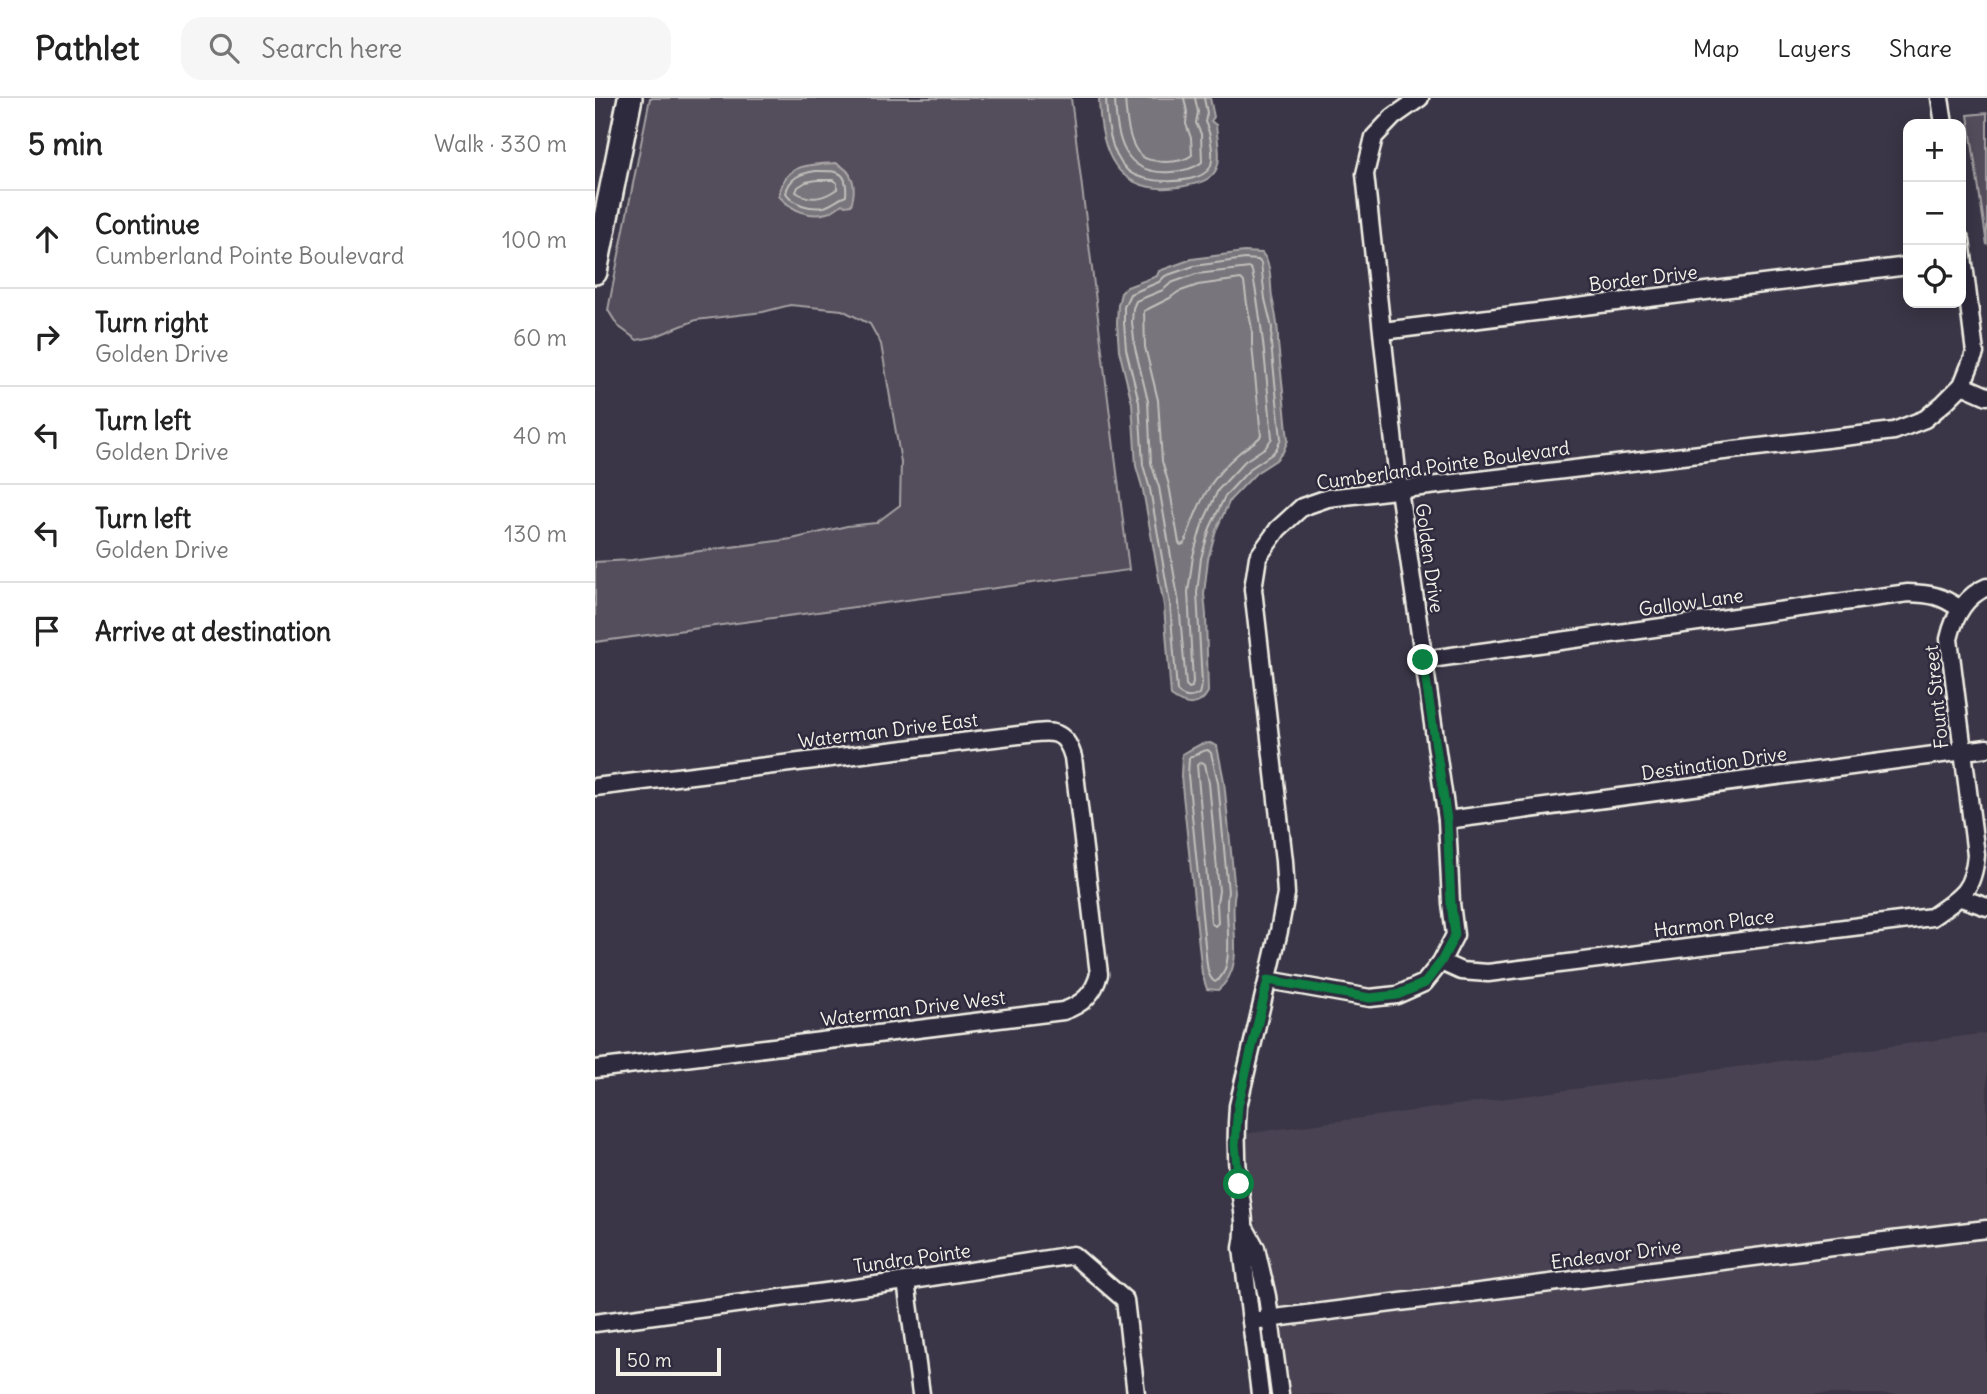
<!DOCTYPE html>
<html lang="en">
<head>
<meta charset="utf-8">
<style>
  :root { --surface:#fff; --page:#f6f6f6; --text:#222; --muted:#767676; --line:#e0e0e0 }
  body { margin:0; font-family:Delius,sans-serif; background:var(--page); color:var(--text) }
  .controls { position:absolute; right:21px; top:21px; display:grid; overflow:hidden; border-radius:14px; box-shadow:0 4px 18px #0003 }
  .controls button { width:63px; height:63px; display:grid; place-items:center; padding:0; border:0; border-bottom:2px solid var(--line); background:var(--surface); color:var(--text); font:35px sans-serif }
  .scale { position:absolute; left:21px; bottom:18px; width:105px; box-sizing:border-box; padding-left:7px; border:4px solid #f4f1e8; border-top:0; font-size:19px; line-height:24px; white-space:nowrap; color:#f4f1e8; -webkit-text-stroke:5px #2f2a3d; paint-order:stroke }
  .stop { position:absolute; width:21px; height:21px; margin:-16px; border:5px solid #0b8043; border-radius:50%; background:#fff }
  .stop.end { background:#0b8043; border-color:#fff; box-shadow:0 2px 7px #0008 }
  .list { margin:0; padding:0; list-style:none }
  h2 { display:flex; justify-content:space-between; align-items:center; height:91px; margin:0; padding:0 28px; font-size:30px }
  h2 small { font-size:23px; font-weight:400; color:var(--muted) }
  .list li { display:grid; grid-template-columns:46px 1fr auto; gap:21px; align-items:center; box-sizing:border-box; height:98px; padding:0 28px; border-top:2px solid var(--line) }
  .list b { display:block; font-size:26px; white-space:nowrap }
  .list p { margin:0; font-size:23px; white-space:nowrap; color:var(--muted) }
  .list em { font-size:23px; font-style:normal; color:var(--muted) }
  .icon { flex:none; width:38px; height:38px; fill:none; stroke:currentColor; stroke-width:2; stroke-linecap:round; stroke-linejoin:round }
  .map { position:relative; flex:none; width:1392px; height:1296px; overflow:hidden }
  header { display:flex; align-items:center; gap:42px; box-sizing:border-box; height:98px; padding:0 35px; background:var(--surface); border-bottom:2px solid var(--line) }
  header strong { font-size:33px }
  nav { display:flex; gap:38px; margin-inline-start:auto; font-size:24px }
  .search { width:490px; height:63px; background:var(--page); display:flex; align-items:center; gap:18px; box-sizing:border-box; padding:0 24px; border-radius:21px; color:var(--muted); font-size:26px }
  main { display:flex }
  aside { flex:1; background:var(--surface) }
  .map>svg:first-child { display:block }
  .built { fill:#484352 }
  .green { fill:#534e5c; stroke:#a4a0a2; stroke-width:2 }
  .water { fill:#78747b; stroke:#aaa6a7; stroke-width:2 }
  .lines { fill:none; stroke-linecap:round; stroke-linejoin:round }
  .shore { stroke:#c2bfbc; stroke-width:2 }
  .minor-casing { stroke:#f4f1e8; stroke-width:21 }
  .secondary-casing { stroke:#f4f1e8; stroke-width:28 }
  .minor { stroke:#2f2a3d; stroke-width:16 }
  .secondary { stroke:#2f2a3d; stroke-width:23 }
  .route { stroke:#0b8043; stroke-width:9 }
  .labels { text-anchor:middle; stroke-width:5; stroke-linejoin:round; paint-order:stroke }
  .street-label { font-size:19px; fill:#f4f1e8; stroke:#2f2a3d }
</style>
</head>
<body>
<header>
<strong>Pathlet</strong>
<div class="search"><svg class="icon" aria-label="search" viewBox="0 0 24 24"><circle cx="10" cy="10" r="6"/><path d="M15 15l6 6"/></svg>Search here</div>
<nav><a>Map</a><a>Layers</a><a>Share</a></nav>
</header>
<main>
<aside>
<h2>5 min<small>Walk · 330 m</small></h2>
<ul class="list">
<li><svg class="icon" aria-label="ahead" viewBox="0 0 24 24"><path d="M12 20V5M6 11l6-6 6 6"/></svg><div><b>Continue</b><p>Cumberland Pointe Boulevard</p></div><em>100 m</em></li>
<li><svg class="icon" aria-label="right" viewBox="0 0 24 24"><path d="M7 20v-9h11M14 6l5 5-5 5"/></svg><div><b>Turn right</b><p>Golden Drive</p></div><em>60 m</em></li>
<li><svg class="icon" aria-label="left" viewBox="0 0 24 24"><path d="M17 20v-9H6M10 6l-5 5 5 5"/></svg><div><b>Turn left</b><p>Golden Drive</p></div><em>40 m</em></li>
<li><svg class="icon" aria-label="left" viewBox="0 0 24 24"><path d="M17 20v-9H6M10 6l-5 5 5 5"/></svg><div><b>Turn left</b><p>Golden Drive</p></div><em>130 m</em></li>
<li><svg class="icon" aria-label="arrive" viewBox="0 0 24 24"><path d="M6 21V4h12l-3 4 3 4H6"/></svg><div><b>Arrive at destination</b></div></li>
</ul>
</aside>
<div class="map">
<svg width="1392" height="1296" viewBox="0 0 1392 1296">
  <rect width="100%" height="100%" fill="#3b3647"/>
  <filter id="ink" filterUnits="userSpaceOnUse"><feTurbulence type="fractalNoise" baseFrequency=".0143" numOctaves="2"/><feDisplacementMap in="SourceGraphic" scale="14" xChannelSelector="R" yChannelSelector="G"/><feConvolveMatrix kernelMatrix="1 2 1 2 8 2 1 2 1" color-interpolation-filters="sRGB"/></filter>
  <g filter="url(#ink)">
    <polygon class="built" points="1392,935 1392,1296 684,1296 649,1036"/>
    <g class="green">
      <polygon points="55,0 476,0 534,472 0,544 0,464 37,462 197,441 252,428 281,425 305,407 306,364 286,246 275,226 247,212 195,207 168,214 101,222 59,239 42,242 23,228 13,212"/>
      <polygon points="1392,15 1392,147 1373,17"/>
    </g>
    <g class="water">
      <path d="M504,0H615L619,19L616,23L621,27C622,41 628,64 619,75C612,85 595,87 584,89C521,98 505,53 504,0Z"/>
      <path d="M241,65C259,73 262,90 256,107L250,108L247,106C243,109 237,114 232,115C214,120 196,112 184,98C189,65 213,67 241,65Z"/>
      <path d="M649,154L667,155C677,166 675,185 677,199C680,215 684,228 683,245L693,342L688,354L681,362L661,375L635,402L621,432L613,461L609,496L611,517L613,594C604,611 589,608 576,598L569,508L548,392L541,368L537,305L524,252L522,225L523,207L526,195L532,189L562,178L564,173L597,161Z"/>
      <path d="M615,645L622,648L629,683L640,794C633,825 653,868 623,892L612,891L607,876L586,678L587,656L606,646Z"/>
    </g>
    <g class="lines">
      <g class="shore">
        <path d="M511,0C512,23 514,54 532,72C546,86 601,88 614,71C621,62 615,33 610,24L612,15L609,0"/>
        <path d="M520,0C521,39 528,78 576,74C587,73 599,71 607,64L606,36L601,25L603,14L600,0"/>
        <path d="M530,0C531,16 533,49 548,59C553,63 563,63 570,64C579,64 590,63 597,57L596,40L591,26L592,14L589,0"/>
        <path d="M221,73C243,73 253,72 251,98C244,100 237,107 229,109C215,111 199,107 191,95C194,79 207,75 221,73Z"/>
        <path d="M222,82H239L242,85V91C229,100 216,104 201,94L203,89L211,84Z"/>
        <path d="M650,161L663,162L666,165L670,201L677,230L676,246L686,341L682,350L677,356L656,370L630,398L615,430L606,460L602,495L607,585L604,596C596,601 588,600 582,593L575,506L555,391L548,367L544,304L531,251L529,225V209L535,196L564,184L570,178L599,168Z"/>
        <path d="M655,170L657,173C668,227 672,284 677,340L671,349L650,363L623,392L607,427L598,458L593,494L598,584L597,589L594,590L591,587L584,505L564,389L556,365L553,303L540,250L537,224L538,210L541,203L568,192L576,185L601,176Z"/>
        <path d="M646,181L649,184L652,206L657,231V247L666,338C660,345 651,349 644,355C615,379 601,410 590,445L586,447L584,445L574,387L567,363L563,302L550,249L549,213L575,200L583,194L603,187Z"/>
        <path d="M613,652L616,655L623,684L633,794C628,817 643,871 620,884C612,879 612,866 611,857L593,677L594,660L608,653Z"/>
        <polygon points="607,664 610,666 614,685 624,793 622,805 623,825 620,828 616,825 602,667"/>
      </g>
      <defs>
        <g id="minor">
          <polyline points="1345,0 1349,26"/>
          <polyline points="788,233 1313,168"/>
          <polyline points="1367,287 1392,298"/>
          <path d="M828,562L1313,495C1336,496 1346,497 1365,511"/>
          <path d="M0,689L432,636C457,633 470,631 478,659L504,876C499,896 487,907 468,913L0,971"/>
          <polyline points="852,722 1392,650"/>
          <polyline points="1366,800 1392,809"/>
          <path d="M846,864L866,873L893,875L1337,819C1366,799 1378,793 1381,757L1354,541C1359,519 1370,498 1392,489"/>
          <polyline points="673,882 775,900 802,897 829,885 846,864 860,837 856,805 852,722 804,392 770,76 779,39 798,19 825,0"/>
          <polyline points="651,1132 661,1150 672,1198 685,1296"/>
          <polyline points="311,1183 326,1296"/>
          <polyline points="656,1223 1246,1148 1392,1131"/>
          <polyline points="0,1225 311,1183 478,1157 530,1202 541,1296"/>
          <path d="M665,1296L647,1150C652,1126 647,1109 644,1085C641,1059 641,1034 643,1008L684,833L691,796L689,763L658,491L663,459L683,431L707,409L733,400L1299,333L1330,321L1349,305L1367,287L1380,255L1366,142"/>
        </g>
        <polyline id="secondary" points="0,174 35,0"/>
      </defs>
      <use href="#minor" class="minor-casing"/>
      <use href="#secondary" class="secondary-casing"/>
      <use href="#minor" class="minor"/>
      <use href="#secondary" class="secondary"/>
    </g>
  </g>
  <g class="lines" filter="url(#ink)">
    <polyline class="route" points="644,1086 640,1047 643,1008 673,882 775,900 802,897 830,885 846,864 860,837 856,805 852,722 828,562"/>
  </g>
  <g class="labels">
    <g class="street-label">
      <text transform="translate(1048 180) rotate(-7)" y="7">Border Drive</text>
      <text transform="translate(848 367) rotate(-8)" y="7">Cumberland Pointe Boulevard</text>
      <text transform="translate(835 460) rotate(82)" y="7">Golden Drive</text>
      <text transform="translate(1096 504) rotate(-8)" y="7">Gallow Lane</text>
      <text transform="translate(1341 599) rotate(-96)" y="7">Fount Street</text>
      <text transform="translate(293 632) rotate(-7)" y="7">Waterman Drive East</text>
      <text transform="translate(1119 665) rotate(-8)" y="7">Destination Drive</text>
      <text transform="translate(1119 825) rotate(-7)" y="7">Harmon Place</text>
      <text transform="translate(318 910) rotate(-7)" y="7">Waterman Drive West</text>
      <text transform="translate(1021 1156) rotate(-7)" y="7">Endeavor Drive</text>
      <text transform="translate(317 1160) rotate(-8)" y="7">Tundra Pointe</text>
    </g>
  </g>
</svg>
<div class="controls">
<button>+</button>
<button>−</button>
<button><svg class="icon" aria-label="locate" viewBox="0 0 24 24"><circle cx="12" cy="12" r="6"/><path d="M12 2v4M12 18v4M2 12h4M18 12h4"/></svg></button>
</div>
<div class="scale">50 m</div>
<div class="stop" style="left:644px;top:1086px"></div>
<div class="stop end" style="left:828px;top:562px"></div>
</div>
</main>
</body>
</html>
